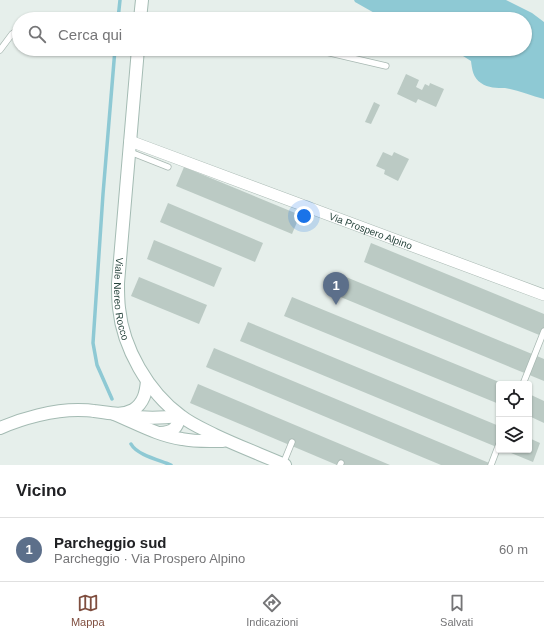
<!DOCTYPE html>
<html lang="it">
<head>
<meta charset="utf-8">
<style>
  :root { --surface:#fff; --page:#f2f2f2; --text:#202124; --muted:#757577; --line:#e0e0e0; --accent:#7f4e3f }
  body { margin:0; font-family:Arial,sans-serif; background:var(--page); color:var(--text) }
  .controls { position:absolute; right:12px; bottom:12px; display:grid; overflow:hidden; border-radius:4px; box-shadow:0 1px 3px #0004 }
  .controls button { width:36px; height:36px; display:grid; place-items:center; padding:0; border:0; border-bottom:1px solid var(--line); background:var(--surface); color:var(--text); font:20px sans-serif }
  .you { position:absolute; left:304px; top:216px; width:14px; height:14px; margin:-10px; border:3px solid #fff; border-radius:50%; background:#1a73e8; box-shadow:0 0 0 6px #1a73e833 }
  .badge { display:grid; place-items:center; width:26px; height:26px; border-radius:50%; background:var(--accent); color:#fff; font-size:13px; font-weight:700 }
  .pin { position:absolute; translate:-50% -33px; filter:drop-shadow(0 1px 2px #0008) }
  .pin::after { content:''; position:absolute; top:21px; width:14px; height:12px; background:inherit; clip-path:polygon(0 0,100% 0,50% 100%) }
  .list { margin:0; padding:0; list-style:none }
  h2 { display:flex; justify-content:space-between; align-items:center; height:52px; margin:0; padding:0 16px; font-size:17px }
  h2 small { font-size:13px; font-weight:400; color:var(--muted) }
  .list li { display:grid; grid-template-columns:26px 1fr auto; gap:12px; align-items:center; box-sizing:border-box; height:64px; padding:0 16px; border-top:1px solid var(--line) }
  .list b { display:block; font-size:15px; white-space:nowrap }
  .list p { margin:0; font-size:13px; white-space:nowrap; color:var(--muted) }
  .list em { font-size:13px; font-style:normal; color:var(--muted) }
  .icon { flex:none; width:22px; height:22px; fill:none; stroke:currentColor; stroke-width:2; stroke-linecap:round; stroke-linejoin:round }
  .map { position:relative; flex:none; width:544px; height:465px; overflow:hidden }
  .search { position:absolute; background:var(--surface); box-shadow:0 1px 3px #0004; left:12px; right:12px; top:12px; height:44px; display:flex; align-items:center; gap:10px; box-sizing:border-box; padding:0 14px; border-radius:22px; color:var(--muted); font-size:15px }
  .sheet { height:116px; background:var(--surface) }
  nav { display:flex; justify-content:space-around; align-items:center; box-sizing:border-box; height:56px; border-top:1px solid var(--line); background:var(--surface); font-size:11px; color:var(--muted) }
  nav a { display:grid; justify-items:center; gap:2px }
  nav .on { color:var(--accent) }
  .map>svg:first-child { display:block }
  .water { fill:#8ec9d4 }
  .lines { fill:none; stroke-linecap:round; stroke-linejoin:round }
  .stream { stroke:#8ec9d4; stroke-width:3.5 }
  .building { fill:#bbcac4 }
  .lane-casing { stroke:#a8b8b2; stroke-width:7 }
  .street-casing { stroke:#a8b8b2; stroke-width:12 }
  .secondary-casing { stroke:#a4bbb3; stroke-width:14 }
  .lane { stroke:#fff; stroke-width:5.5 }
  .street { stroke:#fff; stroke-width:11 }
  .secondary { stroke:#fff; stroke-width:12 }
  .labels { text-anchor:middle; stroke-width:3.5; stroke-linejoin:round; paint-order:stroke }
  .street-label { font-size:10px; fill:#24423a; stroke:#f7fbf9 }
</style>
</head>
<body>
<div class="map">
<svg width="544" height="465" viewBox="0 0 544 465">
  <rect width="100%" height="100%" fill="#e6efeb"/>
  <path class="water" d="M354,0H506L532,13L544,22V99C531,96 518,90 505,88C497,88 488,88 481,83C473,78 472,69 471,61L463,56L433,49H525V19H385L355,2Z"/>
  <g class="lines">
    <g class="stream">
      <polyline points="118,19 120,0"/>
      <polyline points="112,399 97,365 93,343 103,194 115,49"/>
      <path d="M131,444C137,455 159,460 171,465"/>
    </g>
  </g>
  <g class="building">
    <polygon points="406,74 419,80 416,87 422,90 425,84 429,86 430,83 444,89 436,107 418,99 416,103 397,94"/>
    <polygon points="374,102 380,105 371,124 365,122"/>
    <polygon points="383,152 392,156 394,152 409,159 398,181 384,174 385,170 376,166"/>
    <polygon points="184,167 300,215 292,234 176,186"/>
    <polygon points="168,203 263,243 255,262 160,222"/>
    <polygon points="154,240 222,268 214,287 147,259"/>
    <polygon points="371,243 544,314 544,337 364,262"/>
    <polygon points="334,272 544,359 544,381 326,291"/>
    <polygon points="139,277 207,305 199,324 131,296"/>
    <polygon points="292,297 504,384 499,384 499,404 284,316"/>
    <polygon points="248,322 499,426 499,448 240,341"/>
    <polygon points="214,348 494,465 441,465 206,367"/>
    <polygon points="198,384 390,465 337,465 190,403"/>
    <polygon points="529,394 544,401 544,423 529,416"/>
    <polygon points="529,438 540,443 533,462 504,450 529,450"/>
  </g>
  <g class="lines">
    <defs>
      <g id="lane">
        <polyline points="313,49 386,66"/>
        <polyline points="0,50 12,34 19,29"/>
        <polyline points="130,152 168,167"/>
        <polyline points="523,384 544,331"/>
        <polyline points="283,464 292,442"/>
        <polyline points="340,465 341,463"/>
        <polyline points="491,465 499,444"/>
      </g>
      <g id="street">
        <path id="s1" d="M130,141L544,295"/>
      </g>
      <g id="secondary">
        <polyline points="140,19 142,0"/>
        <path id="s2" d="M138,49L118,283C118,291 118,300 119,308C123,348 148,392 181,416C191,424 203,429 215,435C238,446 262,455 285,465"/>
        <path d="M114,414C136,423 159,436 182,439C196,442 210,441 223,441"/>
        <path d="M130,416C147,419 163,418 180,416"/>
        <path d="M0,428C23,418 53,410 78,410C83,410 89,410 94,411C107,412 120,417 133,410C144,403 146,392 147,381"/>
        <path d="M160,433C174,432 177,428 180,416"/>
      </g>
    </defs>
    <use href="#lane" class="lane-casing"/>
    <use href="#street" class="street-casing"/>
    <use href="#secondary" class="secondary-casing"/>
    <use href="#lane" class="lane"/>
    <use href="#street" class="street"/>
    <use href="#secondary" class="secondary"/>
  </g>
  <g class="labels">
    <g class="street-label">
      <text dy="4" stroke="none"><textPath href="#s1" startOffset="257">Via Prospero Alpino</textPath></text>
      <text dy="4" stroke="none"><textPath href="#s2" startOffset="251">Viale Nereo Rocco</textPath></text>
    </g>
  </g>
</svg>
<div class="controls">
<button><svg class="icon" aria-label="locate" viewBox="0 0 24 24"><circle cx="12" cy="12" r="6"/><path d="M12 2v4M12 18v4M2 12h4M18 12h4"/></svg></button>
<button><svg class="icon" aria-label="layers" viewBox="0 0 24 24"><path d="M12 4l9 5-9 5-9-5zM3 14l9 5 9-5"/></svg></button>
</div>
<div class="you"></div>
<div class="pin badge" style="left:336px;top:305px;background:#5c6f8a">1</div>
<div class="search"><svg class="icon" aria-label="search" viewBox="0 0 24 24"><circle cx="10" cy="10" r="6"/><path d="M15 15l6 6"/></svg>Cerca qui</div>
</div>
<section class="sheet">
<h2>Vicino<small></small></h2>
<ul class="list">
<li><span class="badge" style="background:#5c6f8a">1</span><div><b>Parcheggio sud</b><p>Parcheggio · Via Prospero Alpino</p></div><em>60 m</em></li>
</ul>
</section>
<nav>
<a class="on"><svg class="icon" aria-label="map" viewBox="0 0 24 24"><path d="M3 6l6-2 6 2 6-2v14l-6 2-6-2-6 2zM9 4v14M15 6v14"/></svg>Mappa</a>
<a><svg class="icon" aria-label="directions" viewBox="0 0 24 24"><path d="M12 3l9 9-9 9-9-9zM9 14v-3h6M13 9l2 2-2 2"/></svg>Indicazioni</a>
<a><svg class="icon" aria-label="saved" viewBox="0 0 24 24"><path d="M7 4h10v16l-5-4-5 4z"/></svg>Salvati</a>
</nav>
</body>
</html>
